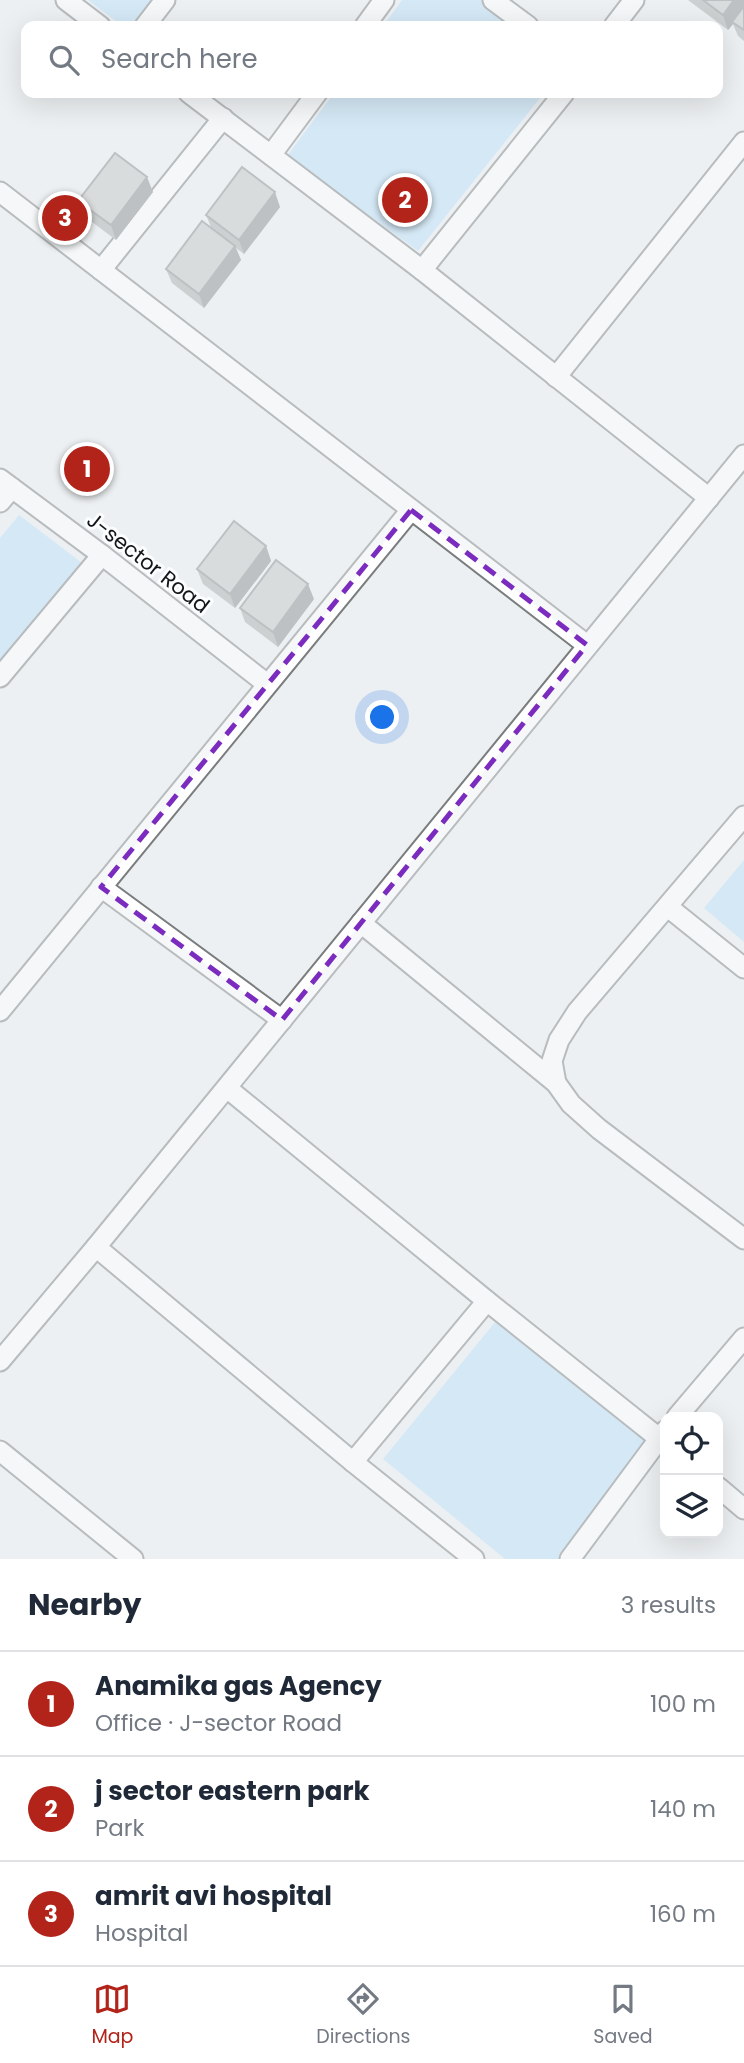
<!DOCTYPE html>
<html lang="en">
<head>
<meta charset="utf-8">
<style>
  :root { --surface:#fff; --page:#f2f2f3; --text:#1f2937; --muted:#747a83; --line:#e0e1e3; --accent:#b2231a }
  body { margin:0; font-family:Poppins,sans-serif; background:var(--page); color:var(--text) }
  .controls { position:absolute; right:21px; bottom:21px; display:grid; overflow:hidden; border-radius:14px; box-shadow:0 7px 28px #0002 }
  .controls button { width:63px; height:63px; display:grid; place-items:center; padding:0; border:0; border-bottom:2px solid var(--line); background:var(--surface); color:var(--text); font:35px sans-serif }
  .you { position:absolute; left:383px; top:718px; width:24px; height:24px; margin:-18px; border:5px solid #fff; border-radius:50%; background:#1a73e8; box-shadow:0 0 0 10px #1a73e833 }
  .badge { display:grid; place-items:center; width:46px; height:46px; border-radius:50%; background:var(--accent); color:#fff; font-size:23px; font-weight:700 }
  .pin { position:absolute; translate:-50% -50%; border:4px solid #fff; box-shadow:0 2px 7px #0006 }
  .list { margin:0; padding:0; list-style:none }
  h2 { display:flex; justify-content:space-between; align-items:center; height:91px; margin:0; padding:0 28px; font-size:30px }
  h2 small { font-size:23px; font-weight:400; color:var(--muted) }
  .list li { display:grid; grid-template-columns:46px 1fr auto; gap:21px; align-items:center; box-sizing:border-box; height:105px; padding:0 28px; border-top:2px solid var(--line) }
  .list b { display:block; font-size:26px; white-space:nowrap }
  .list p { margin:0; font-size:23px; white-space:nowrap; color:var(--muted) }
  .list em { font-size:23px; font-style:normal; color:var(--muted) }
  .icon { flex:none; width:38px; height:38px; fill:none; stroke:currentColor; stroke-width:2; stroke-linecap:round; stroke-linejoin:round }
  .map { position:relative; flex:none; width:744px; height:1559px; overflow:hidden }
  .search { position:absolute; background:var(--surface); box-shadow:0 7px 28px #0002; left:21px; right:21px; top:21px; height:77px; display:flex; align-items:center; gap:18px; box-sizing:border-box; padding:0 24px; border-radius:14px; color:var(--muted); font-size:26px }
  .sheet { height:406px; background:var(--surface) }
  nav { display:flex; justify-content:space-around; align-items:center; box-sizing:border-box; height:98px; border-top:2px solid var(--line); background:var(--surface); font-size:19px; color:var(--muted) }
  nav a { display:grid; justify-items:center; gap:4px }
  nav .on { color:var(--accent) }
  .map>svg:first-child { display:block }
  .green { fill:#b7def9 }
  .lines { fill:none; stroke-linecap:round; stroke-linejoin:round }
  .minor-casing { stroke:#7a7d7e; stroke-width:23 }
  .minor { stroke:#fff; stroke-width:19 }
  .wall { fill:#a5a8a9 }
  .shaded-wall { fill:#868889 }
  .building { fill:#c0c3c4; stroke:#868889; stroke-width:2 }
  .marked { fill:none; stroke:#7b2cbf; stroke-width:5; stroke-dasharray:14 9; stroke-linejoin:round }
  .labels { text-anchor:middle; stroke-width:6; stroke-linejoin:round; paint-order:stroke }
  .street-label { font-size:21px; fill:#141516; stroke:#fbfdff }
</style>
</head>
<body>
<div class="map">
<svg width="744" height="1559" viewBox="0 0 744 1559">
  <rect width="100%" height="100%" fill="#edf0f2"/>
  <g class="green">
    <polygon points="88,0 154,0 134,26 122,26"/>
    <polygon points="402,0 491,0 523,26 383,26"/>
    <polygon points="334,93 544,93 418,251 287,156"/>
    <polygon points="19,515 82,563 0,663 0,538"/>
    <polygon points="744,860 744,942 704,908"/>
    <polygon points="496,1321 656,1445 559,1559 505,1559 383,1459"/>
  </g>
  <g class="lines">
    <defs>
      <g id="minor">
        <polyline points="66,0 100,26"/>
        <polyline points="493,0 528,26"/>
        <polyline points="145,26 165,0"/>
        <polyline points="365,26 384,0"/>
        <polyline points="614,26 634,0"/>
        <polyline points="189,93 422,270 709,498"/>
        <polyline points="271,155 317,93"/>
        <polyline points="0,192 587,645"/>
        <polyline points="101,270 223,118"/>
        <polyline points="422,270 564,93"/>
        <polyline points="556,377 744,142"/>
        <polyline points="0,479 102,555 267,684"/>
        <polyline points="0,502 12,488"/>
        <polyline points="0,677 102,555"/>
        <polyline points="744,816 577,1012 559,1040 552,1061 556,1083 571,1104 599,1129 744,1239"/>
        <polyline points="101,887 282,1020"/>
        <polyline points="668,907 744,968"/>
        <polyline points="361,923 556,1083"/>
        <polyline points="0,1011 411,510"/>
        <polyline points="227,1088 487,1301 665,1443"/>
        <polyline points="96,1247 353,1462 474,1559"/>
        <polyline points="0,1361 96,1247 744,455"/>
        <polyline points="677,1417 744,1338"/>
        <polyline points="0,1451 133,1559"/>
        <polyline points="353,1462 487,1301"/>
        <polyline points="718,1487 744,1509"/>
        <polyline points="570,1559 665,1431"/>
      </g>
    </defs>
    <use href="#minor" class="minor-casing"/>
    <use href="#minor" class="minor"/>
  </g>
  <g class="wall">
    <polygon points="688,0 744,0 744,41 738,36 733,24 728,30"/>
    <polygon points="153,192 116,240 84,216 78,201"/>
    <polygon points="280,207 244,254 236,248 241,260 204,308 172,283 166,269 211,227 206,215"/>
    <polygon points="266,546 271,561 235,608 203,584 197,569"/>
    <polygon points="314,599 278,647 245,622 240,608"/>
  </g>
  <g class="shaded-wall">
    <polygon points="734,0 744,0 744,9 732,22 733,24 728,30 723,15"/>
    <polygon points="147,177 153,192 116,240 111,225"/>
    <polygon points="275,192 280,207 244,254 239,240"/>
    <polygon points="235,246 241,260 204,308 199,294"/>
    <polygon points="266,546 271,561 235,608 230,594"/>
    <polygon points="308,584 314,599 278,647 273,632"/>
  </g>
  <g class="building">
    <polygon points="703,0 734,0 723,15"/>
    <polygon points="744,6 744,30 732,22"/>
    <polygon points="115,153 147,177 111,225 78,201"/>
    <polygon points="242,167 275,192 239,240 206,215"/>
    <polygon points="202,221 235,246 199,294 166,269"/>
    <polygon points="234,521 266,546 230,594 197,569"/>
    <polygon points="276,560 308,584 273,632 240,608"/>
  </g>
  <path d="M0 0H744V1559H0ZM411,510L587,645L282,1020L101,887Z" fill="#edf0f2" fill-opacity=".55" fill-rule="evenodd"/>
  <path class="marked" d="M411,510L587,645L282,1020L101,887Z"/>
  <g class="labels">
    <g class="street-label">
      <text transform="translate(148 563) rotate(38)" y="7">J-sector Road</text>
    </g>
  </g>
</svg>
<div class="controls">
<button><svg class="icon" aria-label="locate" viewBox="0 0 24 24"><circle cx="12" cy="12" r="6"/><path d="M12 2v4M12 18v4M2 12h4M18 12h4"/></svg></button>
<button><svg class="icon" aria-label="layers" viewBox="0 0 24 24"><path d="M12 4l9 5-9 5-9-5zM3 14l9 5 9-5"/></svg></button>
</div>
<div class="you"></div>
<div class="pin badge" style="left:87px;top:469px">1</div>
<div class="pin badge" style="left:405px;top:200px">2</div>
<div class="pin badge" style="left:65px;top:218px">3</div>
<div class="search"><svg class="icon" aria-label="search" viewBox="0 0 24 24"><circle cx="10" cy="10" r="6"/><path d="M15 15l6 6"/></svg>Search here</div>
</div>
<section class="sheet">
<h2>Nearby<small>3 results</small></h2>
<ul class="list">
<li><span class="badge">1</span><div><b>Anamika gas Agency</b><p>Office · J-sector Road</p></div><em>100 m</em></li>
<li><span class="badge">2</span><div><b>j sector eastern park</b><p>Park</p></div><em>140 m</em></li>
<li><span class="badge">3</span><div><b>amrit avi hospital</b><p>Hospital</p></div><em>160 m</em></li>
</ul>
</section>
<nav>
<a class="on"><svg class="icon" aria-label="map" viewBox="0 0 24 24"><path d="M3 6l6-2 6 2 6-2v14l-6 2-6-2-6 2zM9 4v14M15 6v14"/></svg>Map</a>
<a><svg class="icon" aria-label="directions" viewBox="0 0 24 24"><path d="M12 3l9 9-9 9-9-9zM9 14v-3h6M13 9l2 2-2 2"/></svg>Directions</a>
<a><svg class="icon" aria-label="saved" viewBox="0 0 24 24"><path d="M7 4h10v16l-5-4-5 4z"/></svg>Saved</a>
</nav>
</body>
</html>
